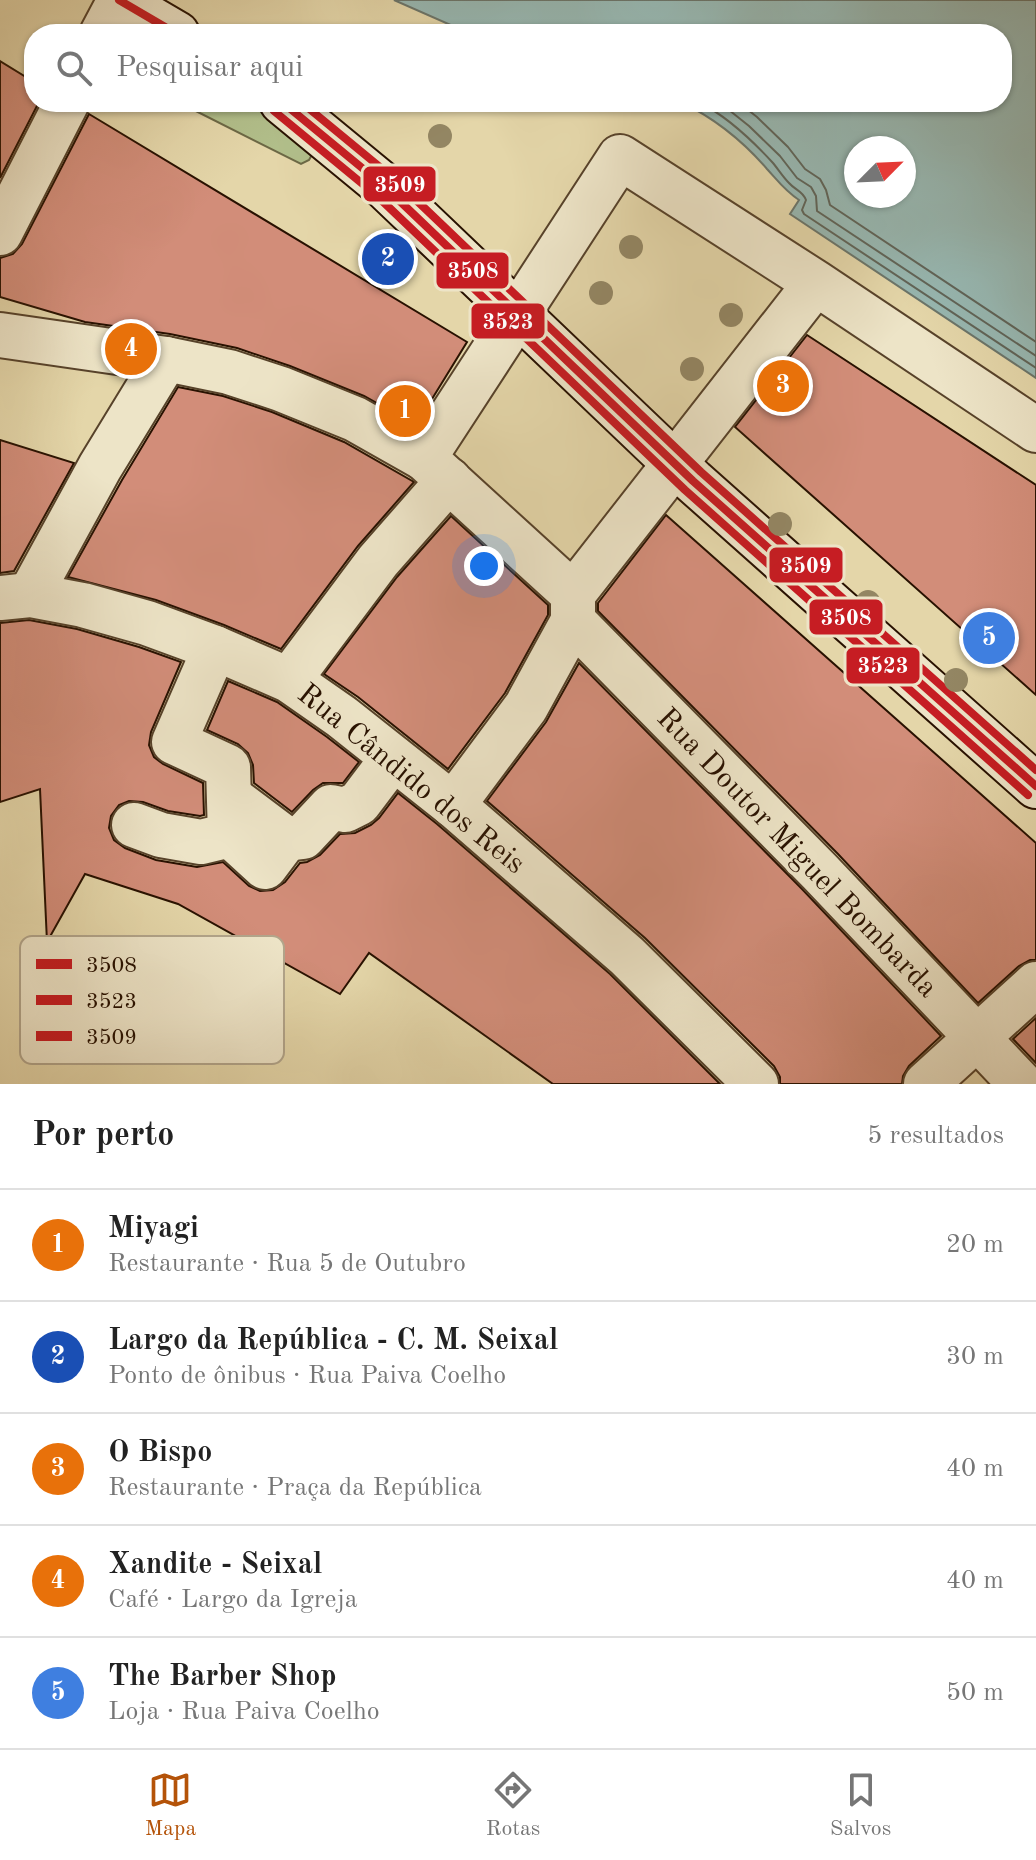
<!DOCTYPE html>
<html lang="pt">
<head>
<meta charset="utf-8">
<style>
  :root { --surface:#fff; --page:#f2f2f2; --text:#222; --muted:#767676; --line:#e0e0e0; --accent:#b45309 }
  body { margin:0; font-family:"Old Standard TT",serif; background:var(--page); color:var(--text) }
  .compass { position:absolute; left:844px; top:136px; width:72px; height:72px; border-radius:50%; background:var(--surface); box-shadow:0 2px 6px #0004; rotate:66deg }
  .you { position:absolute; left:484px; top:566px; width:28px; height:28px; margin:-20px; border:6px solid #fff; border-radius:50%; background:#1a73e8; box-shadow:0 0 0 12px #1a73e833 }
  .badge { display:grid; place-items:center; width:52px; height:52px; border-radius:50%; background:var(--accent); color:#fff; font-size:26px; font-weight:700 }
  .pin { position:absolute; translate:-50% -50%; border:4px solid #fff; box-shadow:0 2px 8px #0006 }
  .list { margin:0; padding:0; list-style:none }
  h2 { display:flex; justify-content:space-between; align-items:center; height:104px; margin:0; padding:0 32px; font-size:34px }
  h2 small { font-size:26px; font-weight:400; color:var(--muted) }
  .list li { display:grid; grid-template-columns:52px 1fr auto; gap:24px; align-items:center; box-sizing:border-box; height:112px; padding:0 32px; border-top:2px solid var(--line) }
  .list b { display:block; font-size:30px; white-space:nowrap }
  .list p { margin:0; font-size:26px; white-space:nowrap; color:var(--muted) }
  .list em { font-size:26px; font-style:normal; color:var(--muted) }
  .icon { flex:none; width:44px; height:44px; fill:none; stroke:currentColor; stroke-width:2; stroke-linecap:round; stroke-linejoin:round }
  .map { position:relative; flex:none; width:1036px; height:1084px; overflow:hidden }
  .search { position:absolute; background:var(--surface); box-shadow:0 2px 6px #0004; left:24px; right:24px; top:24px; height:88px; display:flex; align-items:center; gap:20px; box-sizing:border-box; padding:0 28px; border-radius:32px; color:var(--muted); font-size:30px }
  .sheet { height:664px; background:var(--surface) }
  nav { display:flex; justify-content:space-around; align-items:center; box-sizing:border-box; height:112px; border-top:2px solid var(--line); background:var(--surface); font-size:22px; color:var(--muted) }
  nav a { display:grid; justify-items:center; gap:4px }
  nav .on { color:var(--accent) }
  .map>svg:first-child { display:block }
  .green { fill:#b1be8a; stroke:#6c6845; stroke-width:2 }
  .water { fill:#97b7b1; stroke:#6b756a; stroke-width:2; fill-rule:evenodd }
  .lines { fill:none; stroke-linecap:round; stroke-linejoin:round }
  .shore { stroke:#606458; stroke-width:2 }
  .building { fill:#d28d79; stroke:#281100; stroke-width:2 }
  .street-casing { stroke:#57422a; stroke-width:48 }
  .secondary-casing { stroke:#281100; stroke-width:48 }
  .street { stroke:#ede4c7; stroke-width:44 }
  .secondary { stroke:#ede4c7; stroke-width:44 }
  .bus-1-casing { stroke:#ede4c7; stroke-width:14 }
  .bus-2-casing { stroke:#ede4c7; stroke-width:14 }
  .bus-3-casing { stroke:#ede4c7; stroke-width:14 }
  .bus-1 { stroke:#c61d23; stroke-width:8 }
  .bus-2 { stroke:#c61d23; stroke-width:8 }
  .bus-3 { stroke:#c61d23; stroke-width:8 }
  .tree { fill:#938663 }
  .labels { text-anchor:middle; stroke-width:7; stroke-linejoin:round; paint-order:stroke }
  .street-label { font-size:30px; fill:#281100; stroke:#ede4c7 }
  .key { fill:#ede4c7; stroke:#b2a58b; stroke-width:2 }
  .key-label { font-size:22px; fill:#281100 }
  .line-badge { stroke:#ede4c7; stroke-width:3 }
  .badge-label { font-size:22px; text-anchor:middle; font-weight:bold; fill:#fff }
</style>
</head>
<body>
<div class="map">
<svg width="1036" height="1084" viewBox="0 0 1036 1084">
  <rect width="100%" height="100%" fill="#e4d6a9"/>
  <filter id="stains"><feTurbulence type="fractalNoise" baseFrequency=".0025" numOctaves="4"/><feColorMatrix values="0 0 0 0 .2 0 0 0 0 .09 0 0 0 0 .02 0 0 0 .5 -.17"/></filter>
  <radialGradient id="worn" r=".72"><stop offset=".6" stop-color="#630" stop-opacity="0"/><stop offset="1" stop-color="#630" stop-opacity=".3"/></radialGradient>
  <polygon class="green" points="178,102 248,102 314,151 309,160 301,164"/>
  <path class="water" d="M394,0H1036V378L790,214L799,200C785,191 778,181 767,169C743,141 714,118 681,102H1002V34H471ZM856,148H904V196H856Z"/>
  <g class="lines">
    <g class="shore">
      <path d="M699,102C726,116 752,140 773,163C778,169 783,177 789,183C795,190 803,191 806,200L802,210L804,214L1036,368"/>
      <polyline points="719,102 749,126 780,156 797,178 811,187 816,196 817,211 1036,356"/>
      <polyline points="738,102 757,117 788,147 805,169 820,179 826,190 830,205 1036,342"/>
    </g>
  </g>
  <g class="building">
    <polygon points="0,61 34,82 34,102 39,102 0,178"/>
    <polygon points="89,114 467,342 416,425 364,396 290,366 237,348 170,334 85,322 0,297 0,258 13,254 22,244"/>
    <polygon points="807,335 1036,485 1036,695 735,427"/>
    <polygon points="178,387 223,396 272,412 344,442 414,482 358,546 281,649 224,625 156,600 68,577 122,480"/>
    <polygon points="0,440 74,463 14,571 0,573"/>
    <polygon points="666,515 1036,843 1036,960 1030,960 1019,966 978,1003 838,854 598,611 598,603"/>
    <polygon points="451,516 548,605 548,615 505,693 448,769 358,697 324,674 397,577"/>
    <polygon points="29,620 77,629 139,647 181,662 151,732 149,745 154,757 163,764 203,783 204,815 200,816 168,811 143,802 129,801 119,805 111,816 109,828 114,840 125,848 156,860 197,867 223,862 249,886 260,891 273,890 285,882 300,863 307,862 320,855 340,834 355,833 371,825 379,818 398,793 437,824 610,974 720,1084 553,1084 369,953 340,994 178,904 85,874 47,942 40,789 0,802 0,623"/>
    <polygon points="579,663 802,889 941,1036 909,1066 903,1076 902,1084 780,1084 780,1077 774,1066 645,938 487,801 546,722"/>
    <polygon points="228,681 277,702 327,737 359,762 343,783 323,783 313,790 292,812 254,783 253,765 248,753 238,744 207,730"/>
    <polygon points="1036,1018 1036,1063 1013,1039"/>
  </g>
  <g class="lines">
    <defs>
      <g id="street">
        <polyline points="102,34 120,0"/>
        <polyline points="0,233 67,102"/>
        <polyline points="816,283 573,594 424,458 620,157 816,283 1036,430"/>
        <polyline points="0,335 166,359 229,372 281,389 355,419 424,458"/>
        <polyline points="30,595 100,467 166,359"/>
        <polyline points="0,598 30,595 83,605 147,623 215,648 289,680 342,717 453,805 627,956 756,1084"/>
        <polyline points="573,621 820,872 1021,1084"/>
        <polyline points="289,680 378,561 449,480"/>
        <polyline points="230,797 286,839 265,867 230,835"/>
        <polyline points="453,805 526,707 573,621 573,594"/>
        <polyline points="134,825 161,835 201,842 230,835 228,767 174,742 215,648"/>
        <polyline points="286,839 303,837 331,807 345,810 359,803 393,758"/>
        <polyline points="926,1084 1036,984"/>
      </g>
      <g id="secondary">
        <polyline points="119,0 177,34"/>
        <polyline points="282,102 384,186 693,481 1036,786"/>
      </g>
    </defs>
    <use href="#street" class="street-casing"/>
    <use href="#secondary" class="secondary-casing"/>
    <use href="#street" class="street"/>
    <use href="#secondary" class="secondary"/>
    <defs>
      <g id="bus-1">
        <polyline points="119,0 177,34"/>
        <polyline points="282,102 384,186 693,481 1036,786"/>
      </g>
      <polyline id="bus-2" points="274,111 376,195 685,490 1028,795"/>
      <polyline id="bus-3" points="301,102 392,177 701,472 1036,770"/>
    </defs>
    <use href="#bus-1" class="bus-1-casing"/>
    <use href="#bus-2" class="bus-2-casing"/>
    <use href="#bus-3" class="bus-3-casing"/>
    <use href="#bus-1" class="bus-1"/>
    <use href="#bus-2" class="bus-2"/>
    <use href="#bus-3" class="bus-3"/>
  </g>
  <g class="tree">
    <circle cx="440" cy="136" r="12"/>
    <circle cx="631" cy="247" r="12"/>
    <circle cx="601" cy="293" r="12"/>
    <circle cx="731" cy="315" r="12"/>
    <circle cx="692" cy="369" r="12"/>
    <circle cx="780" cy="524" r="12"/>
    <circle cx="868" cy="602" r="12"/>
    <circle cx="956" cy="680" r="12"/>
  </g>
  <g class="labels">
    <g class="street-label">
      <text transform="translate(412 778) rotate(39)" y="10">Rua Cândido dos Reis</text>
      <text transform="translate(798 852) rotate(46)" y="10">Rua Doutor Miguel Bombarda</text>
    </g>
  </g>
  <rect x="20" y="936" width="264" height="128" rx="12" class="key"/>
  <rect x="36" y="959" width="36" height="10" fill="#c61d23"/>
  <rect x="36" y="995" width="36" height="10" fill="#c61d23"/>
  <rect x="36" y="1031" width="36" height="10" fill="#c61d23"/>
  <g class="key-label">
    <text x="86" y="972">3508</text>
    <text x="86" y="1008">3523</text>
    <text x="86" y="1044">3509</text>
  </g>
  <g class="line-badge">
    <rect x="362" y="165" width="75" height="38" rx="8" fill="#c61d23"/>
    <rect x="435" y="251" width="75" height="39" rx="8" fill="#c61d23"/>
    <rect x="470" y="302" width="76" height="38" rx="8" fill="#c61d23"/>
    <rect x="768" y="546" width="76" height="38" rx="8" fill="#c61d23"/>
    <rect x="808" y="598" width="76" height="38" rx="8" fill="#c61d23"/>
    <rect x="845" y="646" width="76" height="39" rx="8" fill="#c61d23"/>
  </g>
  <g class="badge-label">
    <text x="400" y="192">3509</text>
    <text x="473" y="278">3508</text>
    <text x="508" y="329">3523</text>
    <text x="806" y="573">3509</text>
    <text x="846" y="625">3508</text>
    <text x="883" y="673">3523</text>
  </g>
  <rect width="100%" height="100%" filter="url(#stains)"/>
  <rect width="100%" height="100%" fill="url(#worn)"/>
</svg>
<svg class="compass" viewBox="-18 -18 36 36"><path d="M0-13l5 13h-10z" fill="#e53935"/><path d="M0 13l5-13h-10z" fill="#767676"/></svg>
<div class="you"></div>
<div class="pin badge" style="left:405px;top:411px;background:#e8710a">1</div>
<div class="pin badge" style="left:388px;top:259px;background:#1a4fb4">2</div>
<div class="pin badge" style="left:783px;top:386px;background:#e8710a">3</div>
<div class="pin badge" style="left:131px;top:349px;background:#e8710a">4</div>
<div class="pin badge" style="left:989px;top:638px;background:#3f7fe0">5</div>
<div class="search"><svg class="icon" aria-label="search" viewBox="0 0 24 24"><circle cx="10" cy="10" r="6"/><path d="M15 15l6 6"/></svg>Pesquisar aqui</div>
</div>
<section class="sheet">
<h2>Por perto<small>5 resultados</small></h2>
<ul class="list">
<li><span class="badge" style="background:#e8710a">1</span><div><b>Miyagi</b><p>Restaurante · Rua 5 de Outubro</p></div><em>20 m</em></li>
<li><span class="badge" style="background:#1a4fb4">2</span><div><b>Largo da República - C. M. Seixal</b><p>Ponto de ônibus · Rua Paiva Coelho</p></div><em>30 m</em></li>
<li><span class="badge" style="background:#e8710a">3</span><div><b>O Bispo</b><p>Restaurante · Praça da República</p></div><em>40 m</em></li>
<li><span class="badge" style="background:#e8710a">4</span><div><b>Xandite - Seixal</b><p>Café · Largo da Igreja</p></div><em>40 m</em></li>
<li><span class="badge" style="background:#3f7fe0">5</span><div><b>The Barber Shop</b><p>Loja · Rua Paiva Coelho</p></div><em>50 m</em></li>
</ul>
</section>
<nav>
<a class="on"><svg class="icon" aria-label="map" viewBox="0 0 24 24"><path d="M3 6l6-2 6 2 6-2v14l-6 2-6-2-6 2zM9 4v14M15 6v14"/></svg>Mapa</a>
<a><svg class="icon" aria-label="directions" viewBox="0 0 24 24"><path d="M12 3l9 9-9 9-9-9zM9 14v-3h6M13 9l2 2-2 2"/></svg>Rotas</a>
<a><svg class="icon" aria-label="saved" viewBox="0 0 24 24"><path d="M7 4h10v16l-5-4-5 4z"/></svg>Salvos</a>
</nav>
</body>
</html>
